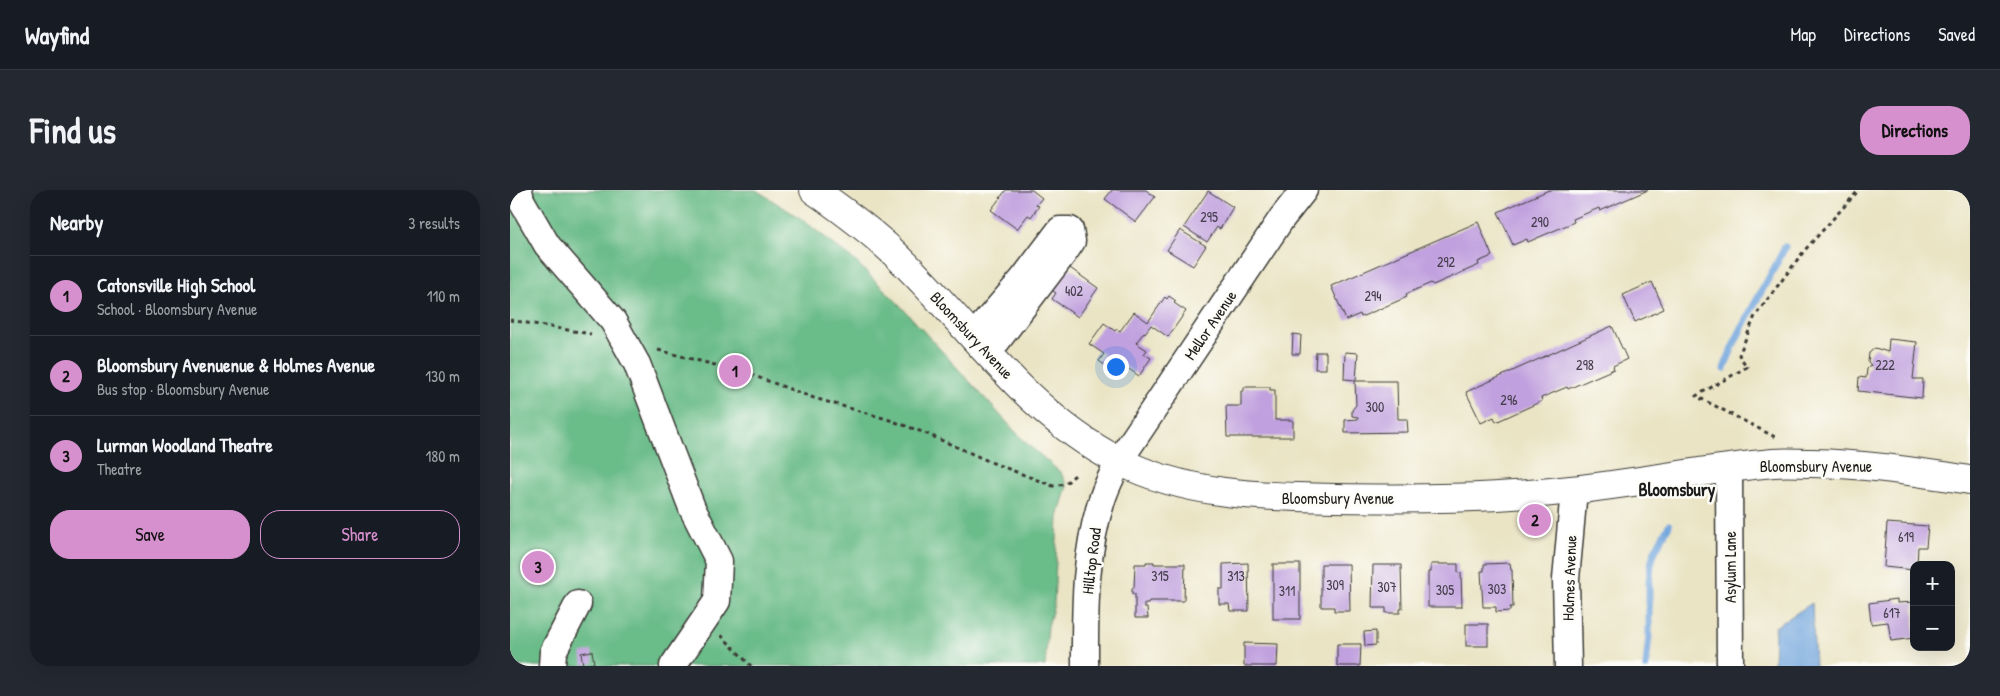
<!DOCTYPE html>
<html lang="en">
<head>
<meta charset="utf-8">
<style>
  :root { --surface:#171b24; --page:#242831; --text:#f1f3f6; --muted:#9ea1a6; --line:#363941; --accent:#d690ce }
  body { margin:0; font-family:"Patrick Hand",sans-serif; background:var(--page); color:var(--text) }
  .controls { position:absolute; right:15px; bottom:15px; display:grid; overflow:hidden; border-radius:10px; box-shadow:0 5px 20px #0002 }
  .controls button { width:45px; height:45px; display:grid; place-items:center; padding:0; border:0; border-bottom:1px solid var(--line); background:var(--surface); color:var(--text); font:25px sans-serif }
  .you { position:absolute; left:605px; top:176px; width:18px; height:18px; margin:-12px; border:4px solid #fff; border-radius:50%; background:#1a73e8; box-shadow:0 0 0 8px #1a73e833 }
  .badge { display:grid; place-items:center; width:32px; height:32px; border-radius:50%; background:var(--accent); color:#111; font-size:16px; font-weight:700 }
  .pin { position:absolute; translate:-50% -50%; border:2px solid #fff; box-shadow:0 1px 5px #0006 }
  .list { margin:0; padding:0; list-style:none }
  h2 { display:flex; justify-content:space-between; align-items:center; height:65px; margin:0; padding:0 20px; font-size:21px }
  h2 small { font-size:16px; font-weight:400; color:var(--muted) }
  .list li { display:grid; grid-template-columns:32px 1fr auto; gap:15px; align-items:center; box-sizing:border-box; height:80px; padding:0 20px; border-top:1px solid var(--line) }
  .list b { display:block; font-size:19px; white-space:nowrap }
  .list p { margin:0; font-size:16px; white-space:nowrap; color:var(--muted) }
  .list em { font-size:16px; font-style:normal; color:var(--muted) }
  .actions { display:flex; gap:10px; padding:15px 20px }
  .actions a { flex:1; padding:11px 0; border:1px solid var(--accent); border-radius:20px; text-align:center; font-size:18px; color:var(--accent) }
  .actions .main { background:var(--accent); color:#111 }
  .map { position:relative; flex:none; width:1460px; height:476px; overflow:hidden; border-radius:20px }
  header { display:flex; align-items:center; gap:30px; box-sizing:border-box; height:70px; padding:0 25px; background:var(--surface); border-bottom:1px solid var(--line) }
  header strong { font-size:24px }
  nav { display:flex; gap:28px; margin-inline-start:auto; font-size:18px }
  .intro { display:flex; align-items:center; justify-content:space-between; box-sizing:border-box; height:120px; padding:0 30px }
  h1 { margin:0; font-size:35px }
  .button { padding:12px 22px; border-radius:20px; background:var(--accent); color:#111; font-size:18px; font-weight:700 }
  main { display:flex; gap:30px; padding:0 30px }
  aside { flex:1; background:var(--surface); border-radius:20px; box-shadow:0 5px 20px #0002 }
  .map>svg:first-child { display:block }
  .forest { fill:#6bbc89; stroke:#446c52 }
  .water { fill:#71a5dd; stroke:#46607c }
  .lines { fill:none; stroke-linecap:round; stroke-linejoin:round }
  .stream { stroke:#71a5dd; stroke-width:7 }
  .building { fill:#c0a0de }
  .minor-casing { stroke:#3b3a35; stroke-width:29 }
  .major-casing { stroke:#3b3a35; stroke-width:30 }
  .path { stroke:#3b3a35; stroke-width:3; stroke-dasharray:4 4; stroke-linecap:butt }
  .minor { stroke:#fff; stroke-width:26 }
  .major { stroke:#fff; stroke-width:28 }
  .labels { text-anchor:middle; stroke-width:5; stroke-linejoin:round; paint-order:stroke }
  .number-label { font-size:14px; fill:#453d4c }
  .street-label { font-size:16px; fill:#1c1c1c; stroke:#fdfcf7 }
  .neighbourhood-label { font-size:18px; font-weight:bold; fill:#1c1c1c; stroke:#fdfcf7 }
</style>
</head>
<body>
<header>
<strong>Wayfind</strong>
<nav><a>Map</a><a>Directions</a><a>Saved</a></nav>
</header>
<div class="intro"><h1>Find us</h1><a class="button">Directions</a></div>
<main>
<aside>
<h2>Nearby<small>3 results</small></h2>
<ul class="list">
<li><span class="badge">1</span><div><b>Catonsville High School</b><p>School · Bloomsbury Avenue</p></div><em>110 m</em></li>
<li><span class="badge">2</span><div><b>Bloomsbury Avenuenue &amp; Holmes Avenue</b><p>Bus stop · Bloomsbury Avenue</p></div><em>130 m</em></li>
<li><span class="badge">3</span><div><b>Lurman Woodland Theatre</b><p>Theatre</p></div><em>180 m</em></li>
</ul>
<div class="actions"><a class="main">Save</a><a>Share</a></div>
</aside>
<div class="map">
<svg width="1460" height="476" viewBox="0 0 1460 476">
  <rect width="100%" height="100%" fill="#fdfcf7"/>
  <filter id="ink" filterUnits="userSpaceOnUse"><feTurbulence type="fractalNoise" baseFrequency=".02" numOctaves="2"/><feDisplacementMap in="SourceGraphic" scale="10" xChannelSelector="R" yChannelSelector="G"/><feConvolveMatrix kernelMatrix="1 2 1 2 8 2 1 2 1" color-interpolation-filters="sRGB"/></filter>
  <filter id="wash" filterUnits="userSpaceOnUse"><feTurbulence type="fractalNoise" baseFrequency=".0096" numOctaves="4" result="noise"/><feDisplacementMap in="SourceGraphic" scale="20" xChannelSelector="R" yChannelSelector="G"/><feGaussianBlur stdDeviation="1.12" result="paint"/><feColorMatrix in="noise" values="0 0 0 0 0 0 0 0 0 0 0 0 0 0 0 0 0 1.4 0 .05"/><feComposite in="paint" operator="in"/></filter>
  <g filter="url(#wash)">
    <rect width="100%" height="100%" fill="#eae4c5"/>
    <polygon class="forest" points="0,0 246,0 293,30 345,71 386,111 514,251 551,283 557,296 548,327 544,414 538,436 535,476 0,476"/>
    <polygon class="water" points="1302,413 1305,476 1264,476 1265,437"/>
    <g class="lines">
      <g class="stream">
        <path d="M1214,179C1229,136 1255,98 1275,57"/>
        <polyline points="1136,476 1139,445 1139,392 1141,374 1144,363 1159,335"/>
      </g>
    </g>
    <g id="blocks">
      <g class="building">
        <polygon points="496,0 522,0 532,8 526,15 529,16 521,27 518,25 507,39 481,20"/>
        <polygon points="602,0 636,0 645,7 626,32 595,9"/>
        <polygon points="1039,0 1138,0 1090,21 1089,18 1063,29 1064,32 1018,52 1017,49 1003,55 988,22"/>
        <polygon points="698,1 723,17 710,39 707,37 697,52 674,37"/>
        <polygon points="968,32 982,66 968,72 969,75 923,95 921,93 896,104 897,107 851,127 850,124 836,130 821,96"/>
        <polygon points="670,40 696,56 683,76 657,60"/>
        <polygon points="553,73 588,98 568,127 542,109 546,103 537,97"/>
        <polygon points="1142,92 1154,119 1125,132 1113,105"/>
        <polygon points="659,106 666,111 664,113 676,121 658,147 641,135 635,143 634,142 626,153 637,160 634,164 641,168 629,186 606,170 600,179 589,171 594,164 579,154 594,133 605,141 607,139 610,141 624,122 638,132 655,107 657,109"/>
        <polygon points="1102,136 1117,169 1103,176 1104,179 1058,199 1057,197 1031,208 1032,211 986,232 984,227 971,233 956,202"/>
        <polygon points="783,144 791,145 790,164 782,164"/>
        <polygon points="1379,149 1407,152 1403,189 1413,189 1412,208 1348,201 1349,187 1356,188 1357,179 1361,175 1358,172 1359,163 1365,158 1378,162"/>
        <polygon points="806,162 816,162 816,179 805,179"/>
        <polygon points="835,162 848,163 846,190 834,189"/>
        <polygon points="845,191 887,191 888,229 897,229 898,242 835,243 835,230 848,229 848,227 842,226 842,220 846,215"/>
        <polygon points="734,197 760,197 760,200 765,200 765,230 783,230 783,247 717,247 716,216 731,216 731,201 734,201"/>
        <polygon points="1377,333 1418,336 1416,357 1408,357 1407,375 1404,375 1404,380 1374,377"/>
        <polygon points="636,372 644,372 644,374 675,374 674,411 639,411 638,414 634,414 634,418 637,418 638,428 625,428 625,404 622,404 622,398 624,398 625,374 636,374"/>
        <polygon points="738,373 739,421 720,421 719,414 709,414 709,399 713,399 713,374"/>
        <polygon points="1000,373 1001,380 1002,380 1003,417 1000,417 1000,421 986,422 986,417 973,417 971,381 974,381 974,374"/>
        <rect x="763" y="374" width="27" height="55"/>
        <polygon points="811,374 839,374 840,421 824,421 824,417 811,417"/>
        <polygon points="921,374 948,374 948,382 951,383 952,417 918,417 918,382 921,382"/>
        <polygon points="863,375 891,375 892,419 890,419 890,423 876,423 876,418 862,418"/>
        <polygon points="1387,409 1387,413 1404,412 1404,448 1381,451 1378,432 1361,434 1359,413"/>
        <rect x="956" y="434" width="22" height="22"/>
        <polygon points="866,441 866,455 855,456 854,442"/>
        <polygon points="734,453 768,454 767,476 734,476"/>
        <polygon points="827,454 851,454 850,476 827,476"/>
        <polygon points="82,461 84,473 73,475 71,463"/>
      </g>
    </g>
  </g>
  <g filter="url(#ink)">
    <use href="#blocks" fill-opacity="0" stroke="#3b3a35" stroke-width="1"/>
    <g class="lines">
      <defs>
        <g id="minor">
          <polyline points="9,0 11,10 37,55 103,131 127,174 182,318 209,371 207,411 163,476"/>
          <polyline points="463,147 513,89 550,40 560,40 562,51 554,63 478,163"/>
          <polyline points="1219,278 1220,476"/>
          <polyline points="42,476 43,462 68,414"/>
          <path d="M575,476C575,420 574,364 592,310C596,296 603,284 609,271L772,28L794,0"/>
          <polyline points="1058,476 1056,389 1064,300"/>
        </g>
        <path id="major" d="M304,0C331,19 360,40 384,63C458,133 515,223 607,270C675,305 750,307 825,308C904,309 983,309 1061,300C1129,293 1195,279 1263,273C1276,272 1289,273 1302,273C1356,274 1406,282 1460,290"/>
      </defs>
      <use href="#minor" class="minor-casing"/>
      <use href="#major" class="major-casing"/>
      <g class="path">
        <polyline points="0,130 81,144"/>
        <polyline points="148,160 239,184 304,208 377,229 415,243 483,273 543,296 555,294 565,285"/>
        <polyline points="1265,247 1186,206 1237,177 1229,165 1245,126 1294,61 1349,0"/>
        <polyline points="211,445 241,476"/>
      </g>
      <use href="#minor" class="minor"/>
      <use href="#major" class="major"/>
    </g>
  </g>
  <g class="labels">
    <g class="number-label">
      <text x="699" y="32">295</text>
      <text x="1030" y="37">290</text>
      <text x="936" y="77">292</text>
      <text x="564" y="106">402</text>
      <text x="863" y="111">294</text>
      <text x="1075" y="180">298</text>
      <text x="1375" y="180">222</text>
      <text x="999" y="215">296</text>
      <text x="865" y="222">300</text>
      <text x="1396" y="352">619</text>
      <text x="650" y="391">315</text>
      <text x="726" y="391">313</text>
      <text x="825" y="400">309</text>
      <text x="877" y="402">307</text>
      <text x="987" y="404">303</text>
      <text x="935" y="405">305</text>
      <text x="777" y="406">311</text>
      <text x="1382" y="428">617</text>
    </g>
    <g class="street-label">
      <text transform="translate(700 135) rotate(-56)" y="6">Mellor Avenue</text>
      <text transform="translate(462 145) rotate(47)" y="6">Bloomsbury Avenue</text>
      <text x="1306" y="282">Bloomsbury Avenue</text>
      <text x="828" y="314">Bloomsbury Avenue</text>
      <text transform="translate(581 371) rotate(-83)" y="6">Hilltop Road</text>
      <text transform="translate(1220 377) rotate(-90)" y="6">Asylum Lane</text>
      <text transform="translate(1059 388) rotate(-88)" y="6">Holmes Avenue</text>
    </g>
    <g class="neighbourhood-label">
      <text x="1167" y="306">Bloomsbury</text>
    </g>
  </g>
</svg>
<div class="controls">
<button>+</button>
<button>−</button>
</div>
<div class="you"></div>
<div class="pin badge" style="left:225px;top:181px">1</div>
<div class="pin badge" style="left:1025px;top:330px">2</div>
<div class="pin badge" style="left:28px;top:377px">3</div>
</div>
</main>
</body>
</html>
